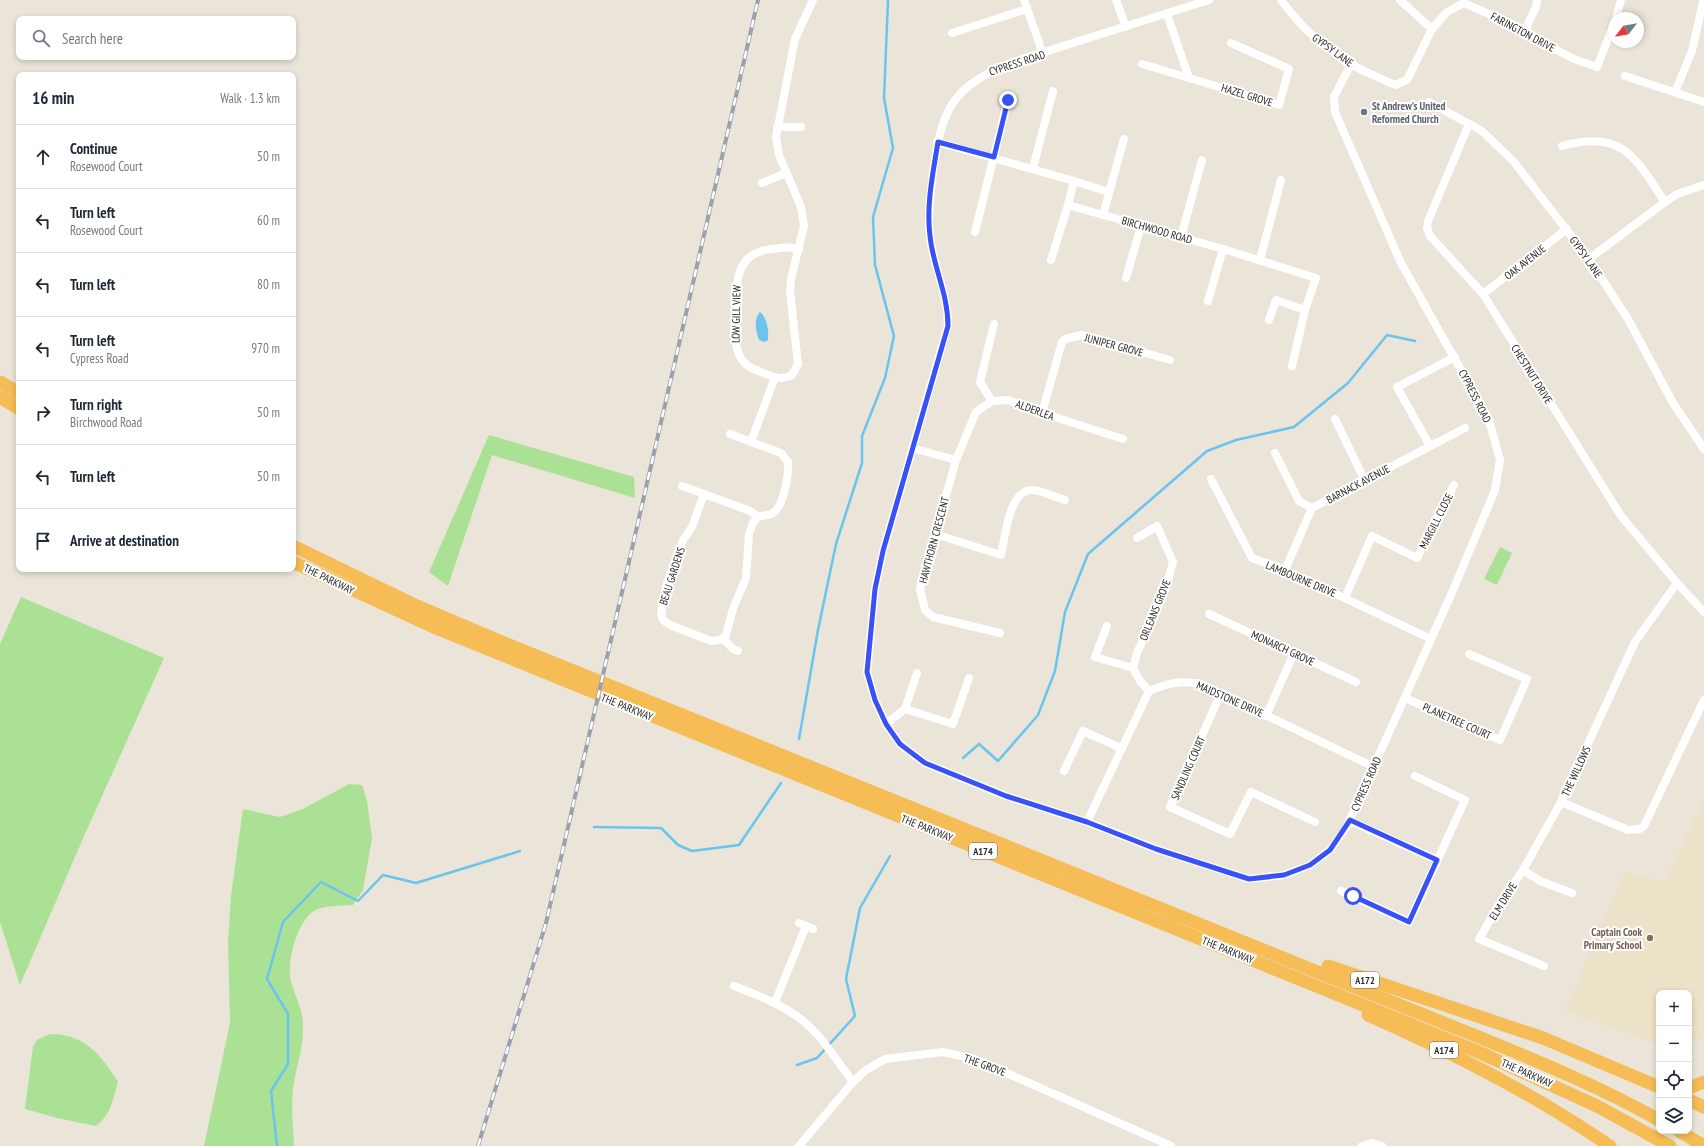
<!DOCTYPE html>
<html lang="en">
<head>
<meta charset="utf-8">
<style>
  :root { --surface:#fff; --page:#f6f6f7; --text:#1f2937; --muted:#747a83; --line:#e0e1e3 }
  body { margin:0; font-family:"PT Sans Narrow",sans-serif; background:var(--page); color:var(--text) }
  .controls { position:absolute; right:12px; bottom:12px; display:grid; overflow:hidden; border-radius:8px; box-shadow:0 2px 6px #0003 }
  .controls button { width:36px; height:36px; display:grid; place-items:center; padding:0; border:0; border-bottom:1px solid var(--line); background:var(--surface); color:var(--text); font:20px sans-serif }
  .compass { position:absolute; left:1608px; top:12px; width:36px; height:36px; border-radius:50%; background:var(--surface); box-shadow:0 2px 6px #0003; rotate:239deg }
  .stop { position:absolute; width:12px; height:12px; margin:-9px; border:3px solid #3852f8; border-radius:50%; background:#fff }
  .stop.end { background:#3852f8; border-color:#fff; box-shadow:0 1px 4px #0008 }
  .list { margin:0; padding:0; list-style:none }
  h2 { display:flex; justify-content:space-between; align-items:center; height:52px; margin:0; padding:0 16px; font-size:17px }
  h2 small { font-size:13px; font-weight:400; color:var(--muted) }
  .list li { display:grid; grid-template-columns:26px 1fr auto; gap:12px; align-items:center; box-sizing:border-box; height:64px; padding:0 16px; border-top:1px solid var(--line) }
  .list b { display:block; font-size:15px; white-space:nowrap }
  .list p { margin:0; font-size:13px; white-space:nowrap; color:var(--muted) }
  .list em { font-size:13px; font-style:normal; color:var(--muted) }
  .icon { flex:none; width:22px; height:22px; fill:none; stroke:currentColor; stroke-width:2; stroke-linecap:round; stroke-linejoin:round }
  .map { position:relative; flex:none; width:1704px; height:1146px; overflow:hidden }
  .search { position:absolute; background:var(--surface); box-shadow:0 2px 6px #0003; left:16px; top:16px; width:280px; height:44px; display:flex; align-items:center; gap:10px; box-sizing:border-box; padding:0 14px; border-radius:8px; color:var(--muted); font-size:15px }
  .panel { position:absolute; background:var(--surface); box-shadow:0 2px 6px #0003; left:16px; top:72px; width:280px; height:500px; border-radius:8px }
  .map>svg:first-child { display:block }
  .education { fill:#ece2c8 }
  .green { fill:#abe195 }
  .water { fill:#6bc4ed }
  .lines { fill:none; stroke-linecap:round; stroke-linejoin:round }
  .stream { stroke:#6bc4ed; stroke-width:2.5 }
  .minor { stroke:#fff; stroke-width:8 }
  .trunk { stroke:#f6bc55; stroke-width:13 }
  .rail-casing { stroke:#9c9eb2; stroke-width:4 }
  .rail { stroke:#fff; stroke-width:2.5; stroke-dasharray:8; stroke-linecap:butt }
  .route { stroke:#3852f8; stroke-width:5 }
  .worship-dot { fill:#6b7280; stroke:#fff; stroke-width:1.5 }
  .education-dot { fill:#8d6e63; stroke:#fff; stroke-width:1.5 }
  .labels { text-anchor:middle; stroke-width:4; stroke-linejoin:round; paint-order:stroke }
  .shield { fill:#fff; stroke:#686868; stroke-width:1 }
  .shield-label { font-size:10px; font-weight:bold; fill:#282828 }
  .street-label { font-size:11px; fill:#282828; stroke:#fff }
  .worship-label { font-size:11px; font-weight:bold; fill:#5b616d; stroke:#fff; text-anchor:start }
  .education-label { font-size:11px; font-weight:bold; fill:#785e54; stroke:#fff; text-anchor:end }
</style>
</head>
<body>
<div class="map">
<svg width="1704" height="1146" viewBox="0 0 1704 1146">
  <rect width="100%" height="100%" fill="#eae4d9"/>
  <polygon class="education" points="1704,800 1704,1039 1689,1043 1689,993 1659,993 1659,1045 1565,1011 1625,872 1664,882"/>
  <g class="green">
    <polygon points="489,435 634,477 635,498 492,455 448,586 429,572"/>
    <polygon points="1500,547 1512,553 1497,585 1484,579"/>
    <polygon points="21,597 164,658 81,843 20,985 0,922 0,644"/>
    <path d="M349,784L362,785L367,801L372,838L363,890L353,905C341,906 324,905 314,911C298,920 288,958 290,975C292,992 303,1007 303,1025C304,1046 296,1067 293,1088C291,1108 293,1127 294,1146H204L230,1023L228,941L231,896L243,809L280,817L303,809Z"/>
    <path d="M50,1034C84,1034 101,1054 118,1082C112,1101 112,1113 96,1126L57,1118L25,1109L33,1047L37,1040Z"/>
  </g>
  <path class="water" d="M760,312C767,318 769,331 768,340L765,342L759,340C756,331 753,320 760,312Z"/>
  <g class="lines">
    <g class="stream">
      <polyline points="799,739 818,630 836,544 862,463 862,436 885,378 894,336 875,265 873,217 893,148 884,98 888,0"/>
      <polyline points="963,758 979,744 998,761 1038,715 1055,671 1065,612 1088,554 1207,451 1236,440 1294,427 1348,383 1387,335 1415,341"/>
      <polyline points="594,827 661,828 678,845 692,851 739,845 781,783"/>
      <polyline points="797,1065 817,1058 855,1016 846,979 860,908 890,856"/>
      <polyline points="277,1146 271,1091 288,1064 288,1014 267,979 283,922 321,882 358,901 383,875 416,883 520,851"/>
    </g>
    <g class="minor">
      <polyline points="1024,0 1043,54"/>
      <polyline points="1116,0 1126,27"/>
      <path d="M1209,0L1013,62C951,87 942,109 933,172C931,194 927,215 930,236C933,267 948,293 948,325L883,551L875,589L867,672L875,700L886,724L900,744L925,763L1006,796L1087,822L1156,849L1249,879L1284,875L1310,865L1330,850L1346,828L1451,595L1495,490L1500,460L1489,420L1401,263L1335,112L1334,97L1351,64"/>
      <path d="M1281,0C1300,26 1323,48 1351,64C1364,72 1380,78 1395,85L1407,80L1432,29L1447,12L1464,3L1525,30L1545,44L1574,59L1597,67L1614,24"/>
      <polyline points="1400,0 1432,29"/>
      <polyline points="1167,14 1189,78 1279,105 1289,69 1231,43"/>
      <polyline points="1616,18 1621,0"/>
      <polyline points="1525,30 1536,7 1537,0"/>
      <polyline points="952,33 1027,9"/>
      <polyline points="1142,64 1189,78"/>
      <polyline points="1625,76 1704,102"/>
      <polyline points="1675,92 1692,51 1703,2"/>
      <polyline points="1429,102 1482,131 1514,162 1589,259 1628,319 1673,403 1704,449"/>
      <polyline points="1469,124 1428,221 1427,228 1430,236 1483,294 1621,516 1677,583 1704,612"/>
      <polyline points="777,127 801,127"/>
      <polyline points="937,142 1074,181 1068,205 1223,249 1316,278 1305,310 1292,366"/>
      <path d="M1562,146C1622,129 1635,157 1665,202"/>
      <polyline points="1033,168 1053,91"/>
      <polyline points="1074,181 1109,192"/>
      <polyline points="762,183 786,173"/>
      <polyline points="1103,215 1124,139"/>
      <polyline points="975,232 1008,100"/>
      <polyline points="1181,237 1202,160"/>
      <path d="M799,250C790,246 782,248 772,249C732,253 737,287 736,317C736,332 733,349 743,361C748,368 758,371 766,374C776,378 783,380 792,375L798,364L790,291L791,279L804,226L801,207L779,155L776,137L795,39L813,0"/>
      <polyline points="1589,259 1665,202 1677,194 1704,185"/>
      <polyline points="1051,260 1068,205"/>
      <polyline points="1260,260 1281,180"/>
      <polyline points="1126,278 1141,226"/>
      <polyline points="1483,294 1567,229"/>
      <polyline points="1208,301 1223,249"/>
      <polyline points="1269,320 1276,300 1305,310"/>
      <polyline points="992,401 980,382 994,324"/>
      <polyline points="1042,413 1062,342 1065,339 1082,335 1170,360"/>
      <polyline points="1335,419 1365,481"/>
      <path d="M730,434L781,453L788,462C789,473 784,506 773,513C769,516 763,515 758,517"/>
      <polyline points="751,442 775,377"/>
      <polyline points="1430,446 1397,387 1455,357"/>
      <polyline points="912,448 956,460 920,589 925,610 933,617 1000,633"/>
      <polyline points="1275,453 1299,501 1312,508"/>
      <polyline points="956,460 976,412 992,401 1008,400 1042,413 1123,439"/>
      <polyline points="1211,479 1252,558 1285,570 1431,639"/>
      <polyline points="682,486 704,494"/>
      <polygon points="704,494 750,511 758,517 753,523 749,534 746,578 733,609 726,635 720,640 711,641 670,625 663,620 661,614 666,586 683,540 692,527"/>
      <path d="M935,534L1001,555C1005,538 1009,488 1033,490C1043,491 1055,497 1065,500"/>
      <polyline points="1137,538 1157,526 1173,562 1165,591 1137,653 1133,668 1140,681 1149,691"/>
      <polyline points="1285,570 1312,508 1465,428"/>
      <polyline points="1677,583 1635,642 1561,802 1628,830 1640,829 1644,826 1704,700"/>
      <polyline points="1345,598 1372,536 1417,558 1454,485"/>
      <polyline points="1209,614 1356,682"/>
      <polyline points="1107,626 1095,657 1133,668"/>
      <polyline points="723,638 733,649 738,651"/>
      <polyline points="1221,693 1170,807 1230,834 1251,792 1315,822"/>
      <polyline points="1405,698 1500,740 1527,679 1469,654"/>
      <polyline points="905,709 917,673"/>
      <polyline points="1266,716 1294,653"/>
      <polyline points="886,724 905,709 953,724 969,678"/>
      <polyline points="1064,771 1083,731 1121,748"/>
      <polyline points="1350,821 1437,860"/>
      <path d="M1087,822L1149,691C1169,683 1179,680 1201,684L1374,767"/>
      <polyline points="1523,870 1540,881 1572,893"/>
      <polyline points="1341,891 1409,922 1465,800 1415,776"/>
      <polyline points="799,923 813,929"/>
      <polyline points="1544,966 1479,939 1500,903 1523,870 1561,802"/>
      <path d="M734,986C763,997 794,1009 816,1033C829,1048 841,1066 853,1082"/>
      <polyline points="775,1002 806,926"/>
      <polyline points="799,1146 853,1082 866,1070 885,1059 943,1052 975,1059 1171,1146"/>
      <polyline points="1362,1146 1372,1143 1382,1146"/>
    </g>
    <g class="trunk">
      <polyline points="0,382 19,393"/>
      <polyline points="0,397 19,409"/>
      <path d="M293,546L417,606L504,643L1481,1038C1542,1063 1602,1088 1659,1120"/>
      <polyline points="293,562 436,628 1481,1053 1597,1106 1670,1146"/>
      <polyline points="1328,966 1543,1038 1659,1087"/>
      <path d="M1368,1015C1452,1052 1534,1094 1610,1146"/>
      <polyline points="1689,1088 1704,1082"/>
      <polyline points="1689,1100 1704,1107"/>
      <polyline points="1679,1131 1704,1146"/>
    </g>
    <defs>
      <polyline id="rail" points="478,1146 546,923 758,0"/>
    </defs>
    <use href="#rail" class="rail-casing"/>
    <use href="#rail" class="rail"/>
  </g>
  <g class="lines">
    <path class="route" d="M1008,100L994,157L938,142C933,173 926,205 930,236C933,267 948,293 948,326L883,551L875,589L867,672L875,700L886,724L900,744L925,763L1006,796L1087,822L1156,849L1249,879L1284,875L1310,865L1330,850L1350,820L1437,860L1409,922L1353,896"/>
  </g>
  <circle class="worship-dot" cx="1364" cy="112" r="4"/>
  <circle class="education-dot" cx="1650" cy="938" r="4"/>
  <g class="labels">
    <g class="shield">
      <rect x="969" y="843" width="28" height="16" rx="3"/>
      <rect x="1351" y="972" width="28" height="16" rx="3"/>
      <rect x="1430" y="1042" width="28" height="16" rx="3"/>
    </g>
    <g class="shield-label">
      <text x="983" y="855">A174</text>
      <text x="1365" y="984">A172</text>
      <text x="1444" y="1054">A174</text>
    </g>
    <g class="street-label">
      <text transform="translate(1523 32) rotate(28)" y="4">FARINGTON DRIVE</text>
      <text transform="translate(1333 50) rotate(36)" y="4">GYPSY LANE</text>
      <text transform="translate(1017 63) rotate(-18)" y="4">CYPRESS ROAD</text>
      <text transform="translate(1247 95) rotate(17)" y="4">HAZEL GROVE</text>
      <text transform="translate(1157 230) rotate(16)" y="4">BIRCHWOOD ROAD</text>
      <text transform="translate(1586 257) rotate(55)" y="4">GYPSY LANE</text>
      <text transform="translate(1525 262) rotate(-38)" y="4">OAK AVENUE</text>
      <text transform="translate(736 314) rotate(-89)" y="4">LOW GILL VIEW</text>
      <text transform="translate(1114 345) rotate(15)" y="4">JUNIPER GROVE</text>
      <text transform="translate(1532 374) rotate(58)" y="4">CHESTNUT DRIVE</text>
      <text transform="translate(1475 396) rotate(63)" y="4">CYPRESS ROAD</text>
      <text transform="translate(1035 410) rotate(20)" y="4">ALDERLEA</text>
      <text transform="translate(1358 484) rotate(-28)" y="4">BARNACK AVENUE</text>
      <text transform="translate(1436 521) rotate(-63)" y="4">MARGILL CLOSE</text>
      <text transform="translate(934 540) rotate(-75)" y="4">HAWTHORN CRESCENT</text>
      <text transform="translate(672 576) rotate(-72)" y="4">BEAU GARDENS</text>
      <text transform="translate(329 579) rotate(26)" y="4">THE PARKWAY</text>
      <text transform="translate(1301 579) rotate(23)" y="4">LAMBOURNE DRIVE</text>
      <text transform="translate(1155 610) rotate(-68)" y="4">ORLEANS GROVE</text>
      <text transform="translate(1283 648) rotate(25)" y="4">MONARCH GROVE</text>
      <text transform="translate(1230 699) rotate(24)" y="4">MAIDSTONE DRIVE</text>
      <text transform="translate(627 707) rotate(22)" y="4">THE PARKWAY</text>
      <text transform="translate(1457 721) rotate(24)" y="4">PLANETREE COURT</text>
      <text transform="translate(1188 768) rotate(-66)" y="4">SANDLING COURT</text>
      <text transform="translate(1576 771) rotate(-65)" y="4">THE WILLOWS</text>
      <text transform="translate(1366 784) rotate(-66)" y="4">CYPRESS ROAD</text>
      <text transform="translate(927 828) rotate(22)" y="4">THE PARKWAY</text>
      <text transform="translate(1503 901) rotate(-58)" y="4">ELM DRIVE</text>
      <text transform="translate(1228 950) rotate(22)" y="4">THE PARKWAY</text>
      <text transform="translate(985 1065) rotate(20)" y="4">THE GROVE</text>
      <text transform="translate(1527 1073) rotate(24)" y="4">THE PARKWAY</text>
    </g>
    <g class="worship-label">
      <text x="1372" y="110">St Andrew's United<tspan x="1372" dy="13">Reformed Church</tspan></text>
    </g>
    <g class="education-label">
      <text x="1642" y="936">Captain Cook<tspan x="1642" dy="13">Primary School</tspan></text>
    </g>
  </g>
</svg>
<div class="controls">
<button>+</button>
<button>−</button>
<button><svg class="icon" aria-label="locate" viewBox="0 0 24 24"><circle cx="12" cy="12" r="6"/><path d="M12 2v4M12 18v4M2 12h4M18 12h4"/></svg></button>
<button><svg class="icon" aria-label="layers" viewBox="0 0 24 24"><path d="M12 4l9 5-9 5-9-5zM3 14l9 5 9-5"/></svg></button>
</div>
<svg class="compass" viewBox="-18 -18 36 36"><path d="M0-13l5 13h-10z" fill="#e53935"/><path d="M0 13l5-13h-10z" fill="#747a83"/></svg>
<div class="stop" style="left:1353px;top:896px"></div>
<div class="stop end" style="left:1008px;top:100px"></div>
<div class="search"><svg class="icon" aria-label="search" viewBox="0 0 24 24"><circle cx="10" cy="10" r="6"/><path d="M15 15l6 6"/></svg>Search here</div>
<section class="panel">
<h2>16 min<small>Walk · 1.3 km</small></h2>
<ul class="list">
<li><svg class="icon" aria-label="ahead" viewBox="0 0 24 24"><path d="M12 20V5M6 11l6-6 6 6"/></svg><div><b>Continue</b><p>Rosewood Court</p></div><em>50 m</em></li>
<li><svg class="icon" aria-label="left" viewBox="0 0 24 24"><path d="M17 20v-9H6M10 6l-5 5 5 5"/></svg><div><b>Turn left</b><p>Rosewood Court</p></div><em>60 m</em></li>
<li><svg class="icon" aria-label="left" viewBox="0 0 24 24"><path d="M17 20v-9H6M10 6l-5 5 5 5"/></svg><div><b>Turn left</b></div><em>80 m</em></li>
<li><svg class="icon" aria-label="left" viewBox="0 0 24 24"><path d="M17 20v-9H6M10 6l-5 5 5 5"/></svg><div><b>Turn left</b><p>Cypress Road</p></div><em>970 m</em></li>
<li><svg class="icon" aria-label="right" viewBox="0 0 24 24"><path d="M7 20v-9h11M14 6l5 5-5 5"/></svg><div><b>Turn right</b><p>Birchwood Road</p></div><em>50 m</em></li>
<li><svg class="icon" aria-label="left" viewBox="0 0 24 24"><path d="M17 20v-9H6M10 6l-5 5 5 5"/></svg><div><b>Turn left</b></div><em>50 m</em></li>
<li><svg class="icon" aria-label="arrive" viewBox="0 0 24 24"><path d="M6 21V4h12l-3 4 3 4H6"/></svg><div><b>Arrive at destination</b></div></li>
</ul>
</section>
</div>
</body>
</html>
